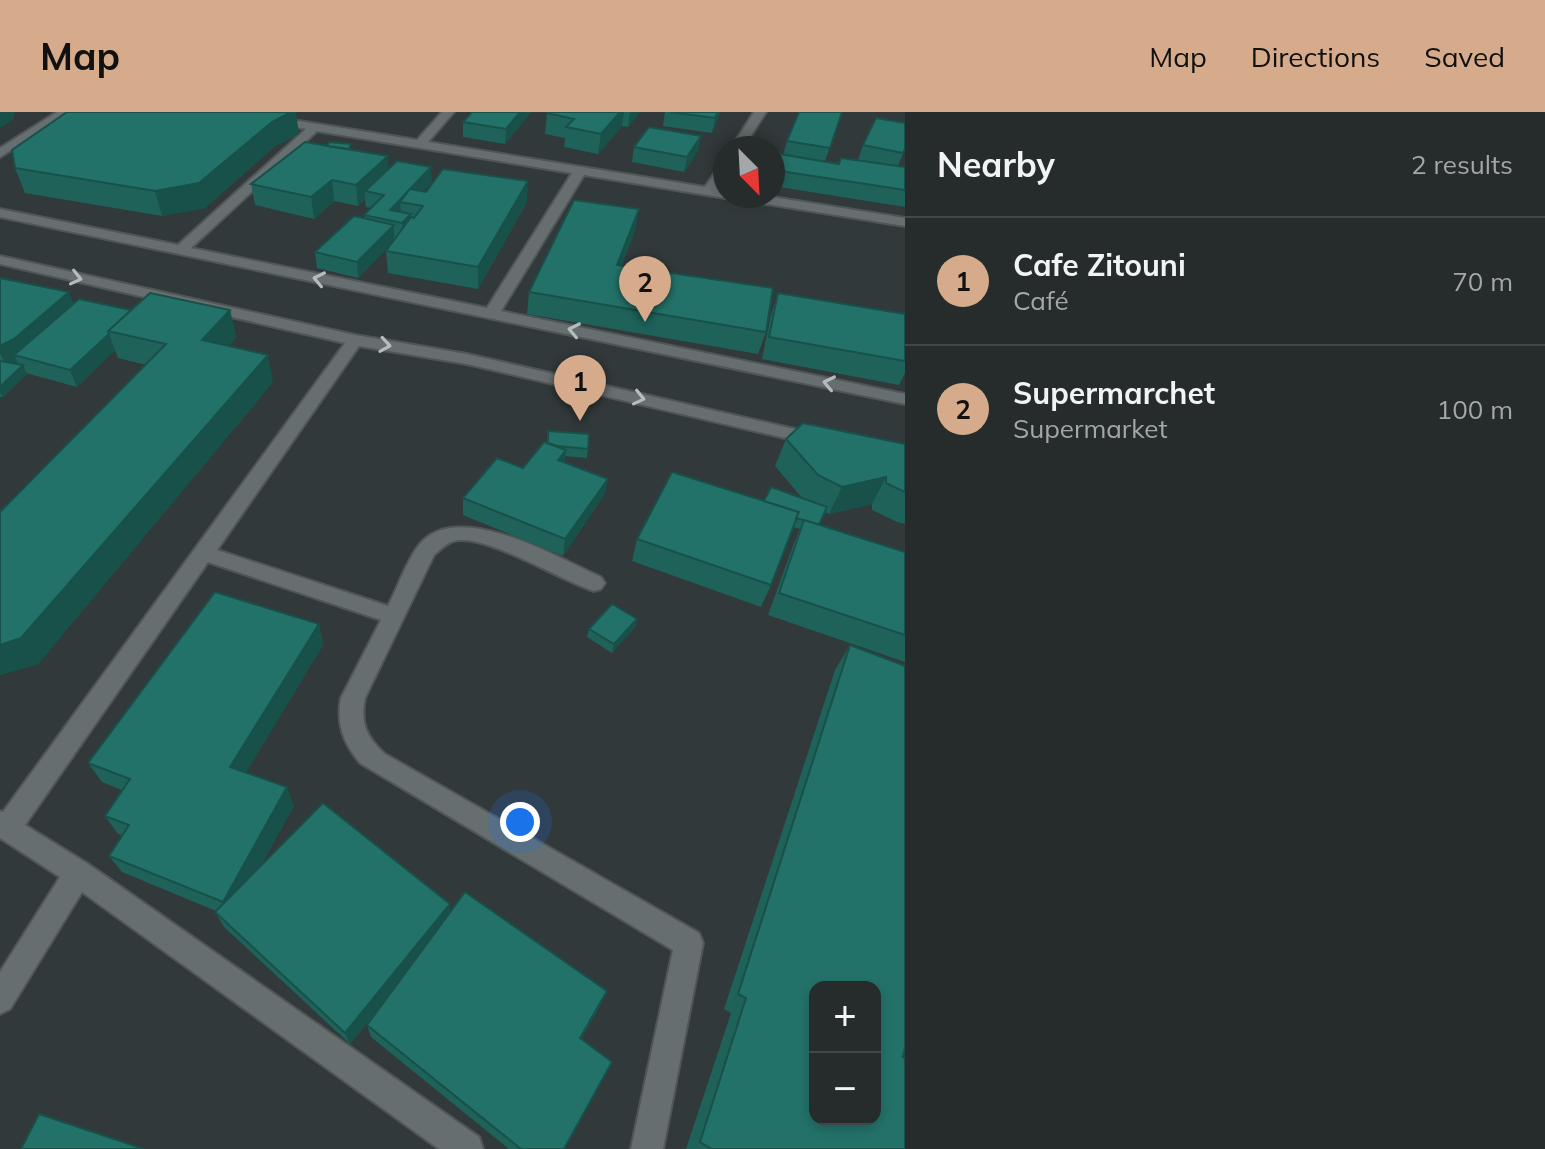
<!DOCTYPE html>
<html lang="en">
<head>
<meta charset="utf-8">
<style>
  :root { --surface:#262b2c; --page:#2e3334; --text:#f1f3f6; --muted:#a4a7a9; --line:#424748; --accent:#d6ab8b }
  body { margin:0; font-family:Mulish,sans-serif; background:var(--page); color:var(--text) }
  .controls { position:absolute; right:24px; bottom:24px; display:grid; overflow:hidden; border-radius:16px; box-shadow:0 4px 12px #0003 }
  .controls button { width:72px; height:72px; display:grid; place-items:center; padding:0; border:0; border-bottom:2px solid var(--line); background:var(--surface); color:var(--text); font:40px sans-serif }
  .compass { position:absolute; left:713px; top:24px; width:72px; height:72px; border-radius:50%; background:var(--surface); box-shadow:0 4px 12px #0003; rotate:156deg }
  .you { position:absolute; left:520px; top:710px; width:28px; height:28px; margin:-20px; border:6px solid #fff; border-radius:50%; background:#1a73e8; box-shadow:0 0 0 12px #1a73e833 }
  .badge { display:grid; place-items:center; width:52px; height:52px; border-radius:50%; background:var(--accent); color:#111; font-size:26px; font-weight:700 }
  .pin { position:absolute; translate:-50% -66px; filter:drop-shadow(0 2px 4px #0008) }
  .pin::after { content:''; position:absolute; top:42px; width:28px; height:24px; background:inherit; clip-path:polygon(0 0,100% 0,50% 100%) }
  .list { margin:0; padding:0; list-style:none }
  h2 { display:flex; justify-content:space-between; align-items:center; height:104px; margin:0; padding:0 32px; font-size:34px }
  h2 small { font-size:26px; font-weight:400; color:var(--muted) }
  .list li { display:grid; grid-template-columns:52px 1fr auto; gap:24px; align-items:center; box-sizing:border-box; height:128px; padding:0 32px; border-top:2px solid var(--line) }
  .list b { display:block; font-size:30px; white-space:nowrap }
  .list p { margin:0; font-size:26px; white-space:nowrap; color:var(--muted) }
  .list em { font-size:26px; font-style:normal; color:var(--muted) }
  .map { position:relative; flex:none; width:905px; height:1037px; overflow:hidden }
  header { display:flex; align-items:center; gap:48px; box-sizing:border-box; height:112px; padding:0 40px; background:var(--accent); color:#111 }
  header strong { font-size:38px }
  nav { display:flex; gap:44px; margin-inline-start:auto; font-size:28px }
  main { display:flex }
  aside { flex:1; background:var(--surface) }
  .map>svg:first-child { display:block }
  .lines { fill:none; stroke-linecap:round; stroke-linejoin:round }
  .minor-casing { stroke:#505657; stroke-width:4 }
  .minor { fill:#666e6f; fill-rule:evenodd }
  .wall { fill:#1e625a }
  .shaded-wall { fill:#18504a }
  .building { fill:#237269; stroke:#18504a; stroke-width:2; fill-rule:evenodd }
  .oneway { stroke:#b6bcbc }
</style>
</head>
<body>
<header>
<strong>Map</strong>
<nav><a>Map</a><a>Directions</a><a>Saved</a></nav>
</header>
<main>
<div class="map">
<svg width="905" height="1037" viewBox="0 0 905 1037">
  <rect width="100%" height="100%" fill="#32393a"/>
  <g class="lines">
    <defs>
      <g id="minor">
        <polygon points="57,0 71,0 0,45 0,36"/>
        <path d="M216,0H243L417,28L442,0H454L428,30L705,75L721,52L725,51V65L717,77L725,78V84H730L725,86L584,63L501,199L905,282V292L0,105V97L178,133L306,17ZM317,19L572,61L487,196L191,136Z"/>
        <polygon points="754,0 766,0 743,36 731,36"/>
        <polygon points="734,84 766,84 905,106 905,114 741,88"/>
        <path d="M0,144L355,223L467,242L825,324L828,328L819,334L467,252L359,234L217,438L388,494C398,475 406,450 419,433C457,385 559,447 601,465L605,471L601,477L594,479C561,469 485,421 454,429C446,431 440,438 434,443L365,586C360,611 366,625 385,642L699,821L703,831L663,1037H631L673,838L360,651C343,631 336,611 341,586L381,508L208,450L25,713L88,752L479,1025L483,1037H439L82,780L10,897L0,902V860L60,765L0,726V699L3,700L345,231L0,152Z"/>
      </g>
    </defs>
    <use href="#minor" class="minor-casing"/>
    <use href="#minor" class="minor"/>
  </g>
  <g class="wall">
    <polygon points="472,0 531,0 505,32 463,25 463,10"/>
    <polygon points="548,0 640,0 628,15 622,14 598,42 564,35 565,26 545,22 547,1"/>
    <polygon points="665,0 720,0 712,21 663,14"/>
    <polygon points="842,0 825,49 839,51 858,48 863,33 905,37 898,54 905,55 905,95 773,74 773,44 783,43 787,29"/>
    <polygon points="299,22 275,34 205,96 162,104 25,81 15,56"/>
    <polygon points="701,24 698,39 684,60 632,50 634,35"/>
    <polygon points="352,38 389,57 432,70 423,79 527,90 478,177 388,161 386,139 391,132 358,166 317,156 315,140 365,107 364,103 371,96 366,95 365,87 358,94 334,89 314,107 255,93 251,72"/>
    <polygon points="635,119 622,153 766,220 758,242 527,202 529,180"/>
    <polygon points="0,166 74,192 131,198 230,198 236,225 228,234 273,270 38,552 0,563 0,400 146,253 118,246 115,238 77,275 26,261 27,262 3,285 0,285"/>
    <polygon points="778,181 905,202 905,261 899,273 762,247 771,203"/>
    <polygon points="786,327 905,332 905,412 897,410 872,398 872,392 829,402 825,400 819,413 905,440 905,550 768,503 794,431 800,417 793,415 771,473 761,495 632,449 637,427 764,389 802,386 775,354"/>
    <polygon points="547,331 588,337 587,346 565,344 564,351 608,367 604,383 563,444 463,403 463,386 523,356"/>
    <polygon points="637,507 635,515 612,541 587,525 589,517"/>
    <polygon points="319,512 323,533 246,660 294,694 261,753 450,800 601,892 581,927 564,1037 509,1037 371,925 367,913 390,883 350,932 224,815 215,800 216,799 122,760 109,744 123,723 118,722 105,704 122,678 102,670 88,651"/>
    <polygon points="850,533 903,945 905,1037 686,1037 731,901 724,897 835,558"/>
  </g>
  <g class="shaded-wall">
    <polygon points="0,0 15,0 13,8 0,16"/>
    <polygon points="291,0 296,0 299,22 275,34 205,96 162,104 155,79 272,10"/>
    <polygon points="520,0 531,0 505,32 506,17"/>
    <polygon points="620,0 624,0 622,14 598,42 601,22"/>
    <polygon points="630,0 640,0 628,15"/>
    <polygon points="718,0 720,0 712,21 715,6"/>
    <polygon points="701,24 698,39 684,60 687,45"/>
    <polygon points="388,44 389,65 365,79 365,87 358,94 356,73"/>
    <polygon points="431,55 432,70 411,92 400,90 401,103 390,98"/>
    <polygon points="332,68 334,89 314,107 311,85"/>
    <polygon points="528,69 527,90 478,177 478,155"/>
    <polygon points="639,97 635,119 614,175 617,153"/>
    <polygon points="411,102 411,118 403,127 402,111"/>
    <polygon points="394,113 394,129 358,166 357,150"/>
    <polygon points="69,180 78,202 14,243 19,253 9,258 0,241 0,234"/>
    <polygon points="230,198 236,225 209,255 202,228"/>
    <polygon points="109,222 115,238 77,275 70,258"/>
    <polygon points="268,243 273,270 38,552 0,563 0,533"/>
    <polygon points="23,253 27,262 3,285 0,280 0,275"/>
    <polygon points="566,338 564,354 558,348"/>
    <polygon points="886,365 872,392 829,402 842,375"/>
    <polygon points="608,367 604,383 563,444 565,427"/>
    <polygon points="637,507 635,515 612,541 614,532"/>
    <polygon points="319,512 323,533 238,674 230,655"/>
    <polygon points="287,675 294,694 232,805 223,790"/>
    <polygon points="450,792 450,808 350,932 345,921"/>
  </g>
  <g class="building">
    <polygon points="67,0 291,0 272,10 199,71 155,79 15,56 12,38"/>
    <polygon points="472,0 520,0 506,17 463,10"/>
    <polygon points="548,0 620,0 601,22 566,15 574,7 547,1"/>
    <polygon points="670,0 718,0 715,6"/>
    <polygon points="799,0 842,0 830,36 787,29"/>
    <polygon points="876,6 905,11 905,37 903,41 863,33"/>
    <polygon points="649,15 701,24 687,45 634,35"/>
    <polygon points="305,30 388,44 356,73 332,68 311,85 251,72"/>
    <polygon points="329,30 351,32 349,37 327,34"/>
    <polygon points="774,41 839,52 841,46 905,55 905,78 773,58"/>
    <polygon points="397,49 431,55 390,98 411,102 402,111 364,103 384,83 365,79"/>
    <polygon points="443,57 528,69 478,155 386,139 411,105 414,106 423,94 400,90 410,77 426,80"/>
    <polygon points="574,88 639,97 617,153 773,176 766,220 529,180"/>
    <polygon points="354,104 394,113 357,150 315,140"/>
    <polygon points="0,166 69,180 14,227 0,234"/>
    <polygon points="150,181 230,198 202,228 268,243 21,526 0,533 0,400 166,232 108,219"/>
    <polygon points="778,181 905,202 905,249 769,225"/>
    <polygon points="79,187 131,198 108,219 109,222 70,258 14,243"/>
    <polygon points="0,249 23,253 0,275"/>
    <polygon points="803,311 905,332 905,380 886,371 886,365 842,375 818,363 786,327"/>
    <polygon points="548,319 589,322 588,337 557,334 548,331"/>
    <polygon points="544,330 566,338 558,348 608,367 565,427 463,386 497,346 523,356"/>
    <polygon points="672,360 799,400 771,473 637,427"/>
    <polygon points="771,375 827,395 819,413 796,406 799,400 764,389"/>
    <polygon points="804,408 905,440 905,523 779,481"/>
    <polygon points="215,480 319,512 230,655 287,675 223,790 109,744 129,713 105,704 130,667 88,651"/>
    <polygon points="612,492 637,507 614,532 589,517"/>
    <path d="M850,533L905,554V935L903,945L905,946V1037H712L700,1030L746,886L738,882ZM815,875H875V1007H815Z"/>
    <polygon points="323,691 450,792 345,921 215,800"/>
    <polygon points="465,780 607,879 580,926 612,950 564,1037 521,1037 367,913"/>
    <polygon points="39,1002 144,1037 21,1037"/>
  </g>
  <defs><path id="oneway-chevron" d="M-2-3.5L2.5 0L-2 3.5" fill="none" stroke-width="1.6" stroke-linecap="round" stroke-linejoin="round" transform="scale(2)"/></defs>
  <g class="oneway">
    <use href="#oneway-chevron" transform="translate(76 166) rotate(13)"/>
    <use href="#oneway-chevron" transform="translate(319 167) rotate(-168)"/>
    <use href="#oneway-chevron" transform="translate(574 218) rotate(-168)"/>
    <use href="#oneway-chevron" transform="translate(385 233) rotate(9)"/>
    <use href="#oneway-chevron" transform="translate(829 271) rotate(-168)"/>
    <use href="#oneway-chevron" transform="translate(639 286) rotate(13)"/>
  </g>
</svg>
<div class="controls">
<button>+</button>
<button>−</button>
</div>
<svg class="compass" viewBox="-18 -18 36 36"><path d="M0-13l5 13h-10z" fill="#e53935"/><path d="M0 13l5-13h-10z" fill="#a4a7a9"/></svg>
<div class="you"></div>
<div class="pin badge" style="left:580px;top:309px">1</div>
<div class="pin badge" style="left:645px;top:210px">2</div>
</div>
<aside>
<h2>Nearby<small>2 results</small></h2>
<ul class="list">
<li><span class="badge">1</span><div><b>Cafe Zitouni</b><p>Café</p></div><em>70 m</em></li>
<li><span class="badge">2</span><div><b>Supermarchet</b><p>Supermarket</p></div><em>100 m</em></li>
</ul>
</aside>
</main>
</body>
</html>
